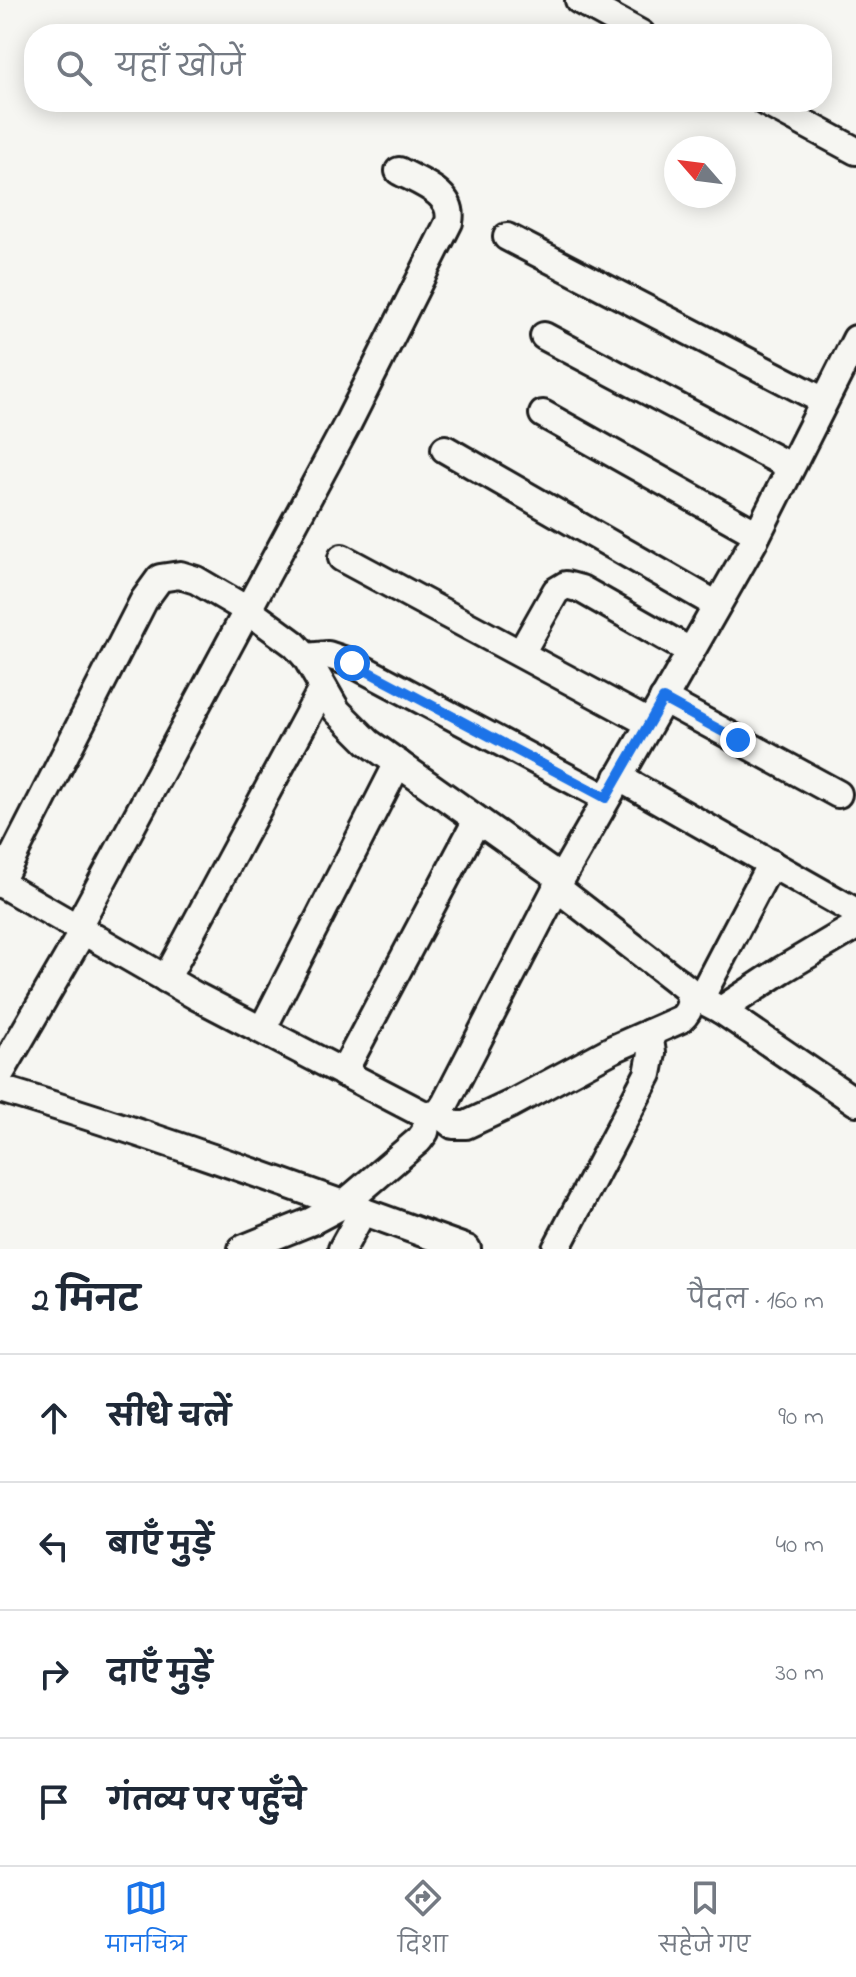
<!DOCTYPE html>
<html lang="hi">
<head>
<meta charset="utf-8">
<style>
  :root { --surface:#fff; --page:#f6f6f7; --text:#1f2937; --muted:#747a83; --line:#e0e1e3; --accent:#1a73e8 }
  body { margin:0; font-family:"Indie Flower","Playpen Sans Deva",sans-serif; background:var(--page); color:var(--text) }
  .compass { position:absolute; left:664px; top:136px; width:72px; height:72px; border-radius:50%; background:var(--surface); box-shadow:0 4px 20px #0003; rotate:298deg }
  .stop { position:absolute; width:24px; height:24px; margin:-18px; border:6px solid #1a73e8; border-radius:50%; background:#fff }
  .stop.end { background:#1a73e8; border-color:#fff; box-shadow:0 2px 8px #0008 }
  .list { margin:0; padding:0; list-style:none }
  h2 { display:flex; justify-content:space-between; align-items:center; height:104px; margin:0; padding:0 32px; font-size:34px }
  h2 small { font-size:26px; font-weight:400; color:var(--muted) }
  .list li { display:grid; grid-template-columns:52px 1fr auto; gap:24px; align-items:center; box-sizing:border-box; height:128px; padding:0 32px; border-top:2px solid var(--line) }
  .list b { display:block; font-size:30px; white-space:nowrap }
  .list em { font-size:26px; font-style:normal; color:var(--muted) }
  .icon { flex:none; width:44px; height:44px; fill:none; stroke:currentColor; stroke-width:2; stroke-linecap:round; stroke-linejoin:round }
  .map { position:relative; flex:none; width:856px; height:1249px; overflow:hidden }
  .search { position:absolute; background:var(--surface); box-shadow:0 4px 20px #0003; left:24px; right:24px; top:24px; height:88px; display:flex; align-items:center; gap:20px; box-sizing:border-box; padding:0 28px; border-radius:32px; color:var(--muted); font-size:30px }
  .sheet { height:616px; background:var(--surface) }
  nav { display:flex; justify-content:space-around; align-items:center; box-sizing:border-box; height:112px; border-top:2px solid var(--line); background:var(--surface); font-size:22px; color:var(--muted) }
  nav a { display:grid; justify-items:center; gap:4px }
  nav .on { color:var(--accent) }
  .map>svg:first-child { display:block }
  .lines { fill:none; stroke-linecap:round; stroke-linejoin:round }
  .street-casing { stroke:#1c1c1c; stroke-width:32 }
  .street { stroke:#f6f6f2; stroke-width:26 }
  .route { stroke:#1a73e8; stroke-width:10 }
</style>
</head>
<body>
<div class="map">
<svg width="856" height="1249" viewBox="0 0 856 1249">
  <rect width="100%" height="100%" fill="#f6f6f2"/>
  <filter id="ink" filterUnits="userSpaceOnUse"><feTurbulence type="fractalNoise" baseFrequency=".0125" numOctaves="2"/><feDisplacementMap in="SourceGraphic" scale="16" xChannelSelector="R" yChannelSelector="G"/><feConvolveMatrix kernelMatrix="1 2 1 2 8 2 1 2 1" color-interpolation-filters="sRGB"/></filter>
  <g filter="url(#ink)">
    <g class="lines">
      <defs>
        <g id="street">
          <polyline points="579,0 641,34"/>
          <polyline points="765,102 856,151"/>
          <polyline points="507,237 824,401"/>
          <polyline points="544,336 791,467"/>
          <polyline points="543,414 757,534"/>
          <polyline points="445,449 717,605"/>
          <polyline points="342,558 649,723"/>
          <polyline points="521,653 556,591 566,585 581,589 690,651"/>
          <polyline points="306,657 328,655 352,663 606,798"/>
          <polyline points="663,699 838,794"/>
          <polyline points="618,777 856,912"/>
          <polyline points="0,882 144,600 160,578 180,575 196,580 249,611 294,644 306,657 337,711 368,742 561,879"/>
          <path d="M0,883L196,996L421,1113C434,1117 439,1114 446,1102L561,879L754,541L856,339"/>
          <path d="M77,928L348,423L449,222C455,193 419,182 399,171"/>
          <polyline points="166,979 322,689"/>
          <polyline points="690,994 721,1010 856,1102"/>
          <polyline points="700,999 771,863"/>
          <polyline points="721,1010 782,970 856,926"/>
          <polyline points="262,1030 398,763"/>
          <polyline points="343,1073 477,820"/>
          <polyline points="0,1074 83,931"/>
          <path d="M0,1089C158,1136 312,1193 467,1249"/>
          <path d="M438,1113L453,1125H466L511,1104L613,1049L681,1019C691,1010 693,1000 686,988L556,887"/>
          <polyline points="242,1249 312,1221 344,1204 419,1140 425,1132 428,1115"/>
          <polyline points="342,1249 363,1211"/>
          <polyline points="556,1249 648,1074 652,1053 649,1033"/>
        </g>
      </defs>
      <use href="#street" class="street-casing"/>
      <use href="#street" class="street"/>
    </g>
  </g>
  <g class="lines" filter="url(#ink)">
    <polyline class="route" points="352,663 606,798 663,699 738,740"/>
  </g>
</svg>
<svg class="compass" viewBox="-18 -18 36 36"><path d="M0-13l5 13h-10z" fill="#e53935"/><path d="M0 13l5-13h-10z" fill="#747a83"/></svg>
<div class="stop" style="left:352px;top:663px"></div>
<div class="stop end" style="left:738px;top:740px"></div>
<div class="search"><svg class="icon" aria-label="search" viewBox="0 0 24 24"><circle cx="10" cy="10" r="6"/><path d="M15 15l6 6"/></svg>यहाँ खोजें</div>
</div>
<section class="sheet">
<h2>2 मिनट<small>पैदल · 160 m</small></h2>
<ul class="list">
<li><svg class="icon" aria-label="ahead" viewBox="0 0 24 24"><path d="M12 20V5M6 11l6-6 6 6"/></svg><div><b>सीधे चलें</b></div><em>90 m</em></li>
<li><svg class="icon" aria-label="left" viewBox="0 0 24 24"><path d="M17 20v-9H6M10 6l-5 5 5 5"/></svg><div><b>बाएँ मुड़ें</b></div><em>40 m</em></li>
<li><svg class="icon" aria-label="right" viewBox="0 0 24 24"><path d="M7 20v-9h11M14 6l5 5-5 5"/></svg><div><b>दाएँ मुड़ें</b></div><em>30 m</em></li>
<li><svg class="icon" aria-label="arrive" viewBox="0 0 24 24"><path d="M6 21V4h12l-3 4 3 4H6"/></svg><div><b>गंतव्य पर पहुँचे</b></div></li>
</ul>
</section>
<nav>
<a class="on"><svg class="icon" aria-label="map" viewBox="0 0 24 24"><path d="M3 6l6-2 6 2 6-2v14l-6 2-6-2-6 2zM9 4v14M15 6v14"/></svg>मानचित्र</a>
<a><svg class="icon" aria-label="directions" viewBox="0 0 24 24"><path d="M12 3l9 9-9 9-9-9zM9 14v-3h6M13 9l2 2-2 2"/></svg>दिशा</a>
<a><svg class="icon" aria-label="saved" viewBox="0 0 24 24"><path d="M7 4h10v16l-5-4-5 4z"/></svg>सहेजे गए</a>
</nav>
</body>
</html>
